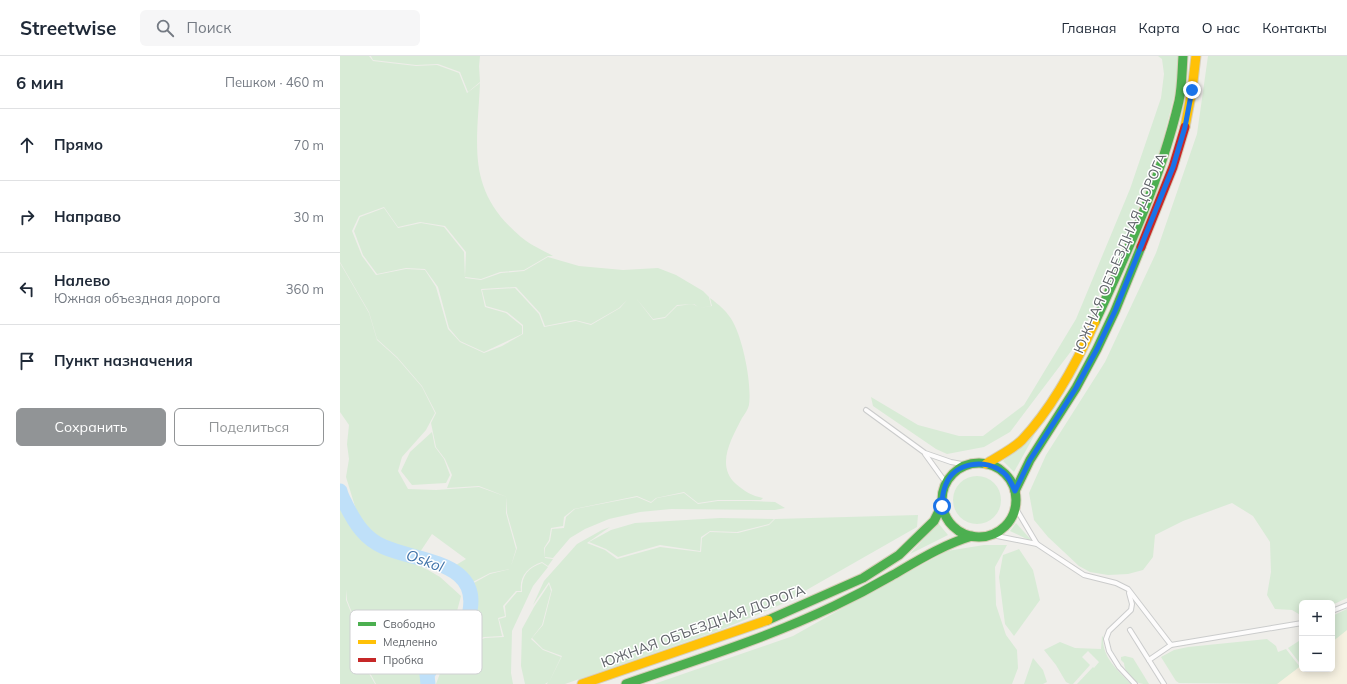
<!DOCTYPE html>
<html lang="ru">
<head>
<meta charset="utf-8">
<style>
  :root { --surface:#fff; --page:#f6f6f7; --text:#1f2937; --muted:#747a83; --line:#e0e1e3; --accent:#919496 }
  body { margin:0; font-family:Mulish,sans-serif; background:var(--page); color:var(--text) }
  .controls { position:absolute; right:12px; bottom:12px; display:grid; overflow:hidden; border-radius:6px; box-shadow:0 2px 10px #0003 }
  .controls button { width:36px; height:36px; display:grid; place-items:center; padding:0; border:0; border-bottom:1px solid var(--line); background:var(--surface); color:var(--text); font:20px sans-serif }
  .stop { position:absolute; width:12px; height:12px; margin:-9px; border:3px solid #1a73e8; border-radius:50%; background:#fff }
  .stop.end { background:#1a73e8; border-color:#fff; box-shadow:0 1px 4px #0008 }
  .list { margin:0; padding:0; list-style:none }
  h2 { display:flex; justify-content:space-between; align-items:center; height:52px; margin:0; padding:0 16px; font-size:17px }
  h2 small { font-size:13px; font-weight:400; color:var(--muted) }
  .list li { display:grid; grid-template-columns:26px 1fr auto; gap:12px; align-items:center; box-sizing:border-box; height:72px; padding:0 16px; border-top:1px solid var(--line) }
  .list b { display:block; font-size:15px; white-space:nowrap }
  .list p { margin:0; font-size:13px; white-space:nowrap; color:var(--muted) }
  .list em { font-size:13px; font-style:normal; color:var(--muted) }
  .actions { display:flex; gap:8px; padding:12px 16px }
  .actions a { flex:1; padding:9px 0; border:1px solid var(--accent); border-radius:6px; text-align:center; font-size:14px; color:var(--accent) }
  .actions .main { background:var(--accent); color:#fff }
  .icon { flex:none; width:22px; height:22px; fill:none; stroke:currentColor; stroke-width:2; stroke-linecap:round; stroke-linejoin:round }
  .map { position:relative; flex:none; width:1007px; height:628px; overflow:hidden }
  header { display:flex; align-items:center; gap:24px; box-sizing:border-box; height:56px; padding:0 20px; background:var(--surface); border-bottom:1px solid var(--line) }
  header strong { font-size:19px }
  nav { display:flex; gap:22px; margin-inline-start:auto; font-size:14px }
  .search { width:280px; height:36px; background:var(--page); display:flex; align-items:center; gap:10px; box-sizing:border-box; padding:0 14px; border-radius:6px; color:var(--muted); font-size:15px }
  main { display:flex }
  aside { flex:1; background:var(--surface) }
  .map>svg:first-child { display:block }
  .green { fill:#d8ebd6 }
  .sand { fill:#f6f1e1 }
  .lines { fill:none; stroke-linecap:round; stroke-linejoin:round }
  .river { stroke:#bfe0f9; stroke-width:15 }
  .lane-casing { stroke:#cbcccc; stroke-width:6 }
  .fast-casing { stroke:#d7ceb8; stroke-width:11 }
  .slow-casing { stroke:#d7ceb8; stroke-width:11 }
  .jam-casing { stroke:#d7ceb8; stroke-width:11 }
  .lane { stroke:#fdfcfc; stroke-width:4 }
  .fast { stroke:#4caf50; stroke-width:9 }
  .slow { stroke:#ffc107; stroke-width:9 }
  .jam { stroke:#c62828; stroke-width:9 }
  .route { stroke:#1a73e8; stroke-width:5 }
  .labels { text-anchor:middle; stroke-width:3; stroke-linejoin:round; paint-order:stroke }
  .street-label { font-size:14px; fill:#5f6368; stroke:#fff }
  .water-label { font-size:15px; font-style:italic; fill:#4174aa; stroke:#fff }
  .key { fill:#fff; stroke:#cfd0d2; stroke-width:1 }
  .key-label { font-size:11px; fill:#5f6368 }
</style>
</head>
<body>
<header>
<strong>Streetwise</strong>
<div class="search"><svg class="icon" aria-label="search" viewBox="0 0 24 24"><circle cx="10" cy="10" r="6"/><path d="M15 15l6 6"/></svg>Поиск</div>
<nav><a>Главная</a><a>Карта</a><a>О нас</a><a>Контакты</a></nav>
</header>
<main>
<aside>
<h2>6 мин<small>Пешком · 460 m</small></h2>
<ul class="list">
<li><svg class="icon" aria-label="ahead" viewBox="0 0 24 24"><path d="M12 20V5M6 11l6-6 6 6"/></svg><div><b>Прямо</b></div><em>70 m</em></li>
<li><svg class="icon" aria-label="right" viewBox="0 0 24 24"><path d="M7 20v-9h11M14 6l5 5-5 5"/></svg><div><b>Направо</b></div><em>30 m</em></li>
<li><svg class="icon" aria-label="left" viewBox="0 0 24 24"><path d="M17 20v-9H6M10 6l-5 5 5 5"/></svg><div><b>Налево</b><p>Южная объездная дорога</p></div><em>360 m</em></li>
<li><svg class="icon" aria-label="arrive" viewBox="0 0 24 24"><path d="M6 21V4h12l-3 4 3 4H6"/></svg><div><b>Пункт назначения</b></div></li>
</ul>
<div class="actions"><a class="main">Сохранить</a><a>Поделиться</a></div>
</aside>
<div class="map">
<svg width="1007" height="628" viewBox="0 0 1007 628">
  <rect width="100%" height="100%" fill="#efeeea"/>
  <g class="green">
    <path d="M0,0H29L33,5L76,10L97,9L119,17L127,37L140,27C137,92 126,134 181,181C190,189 203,194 213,200H208L184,214L160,216L141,223L125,221L126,196L105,170L80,166L58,171L44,151L19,160L12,175L22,200L36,219L66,213L85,214L96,231L108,273L120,286L144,297L162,290L183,278V269L167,256L146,250L142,234L175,232L199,258L204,271L236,265L251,269L280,252L287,244L296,242L313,264L325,262L337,250L353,248L358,251L354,248L337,249L325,261L313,263L296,242L287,244L279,252L251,268L235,264L205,270L200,257L176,231L141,233L145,251L166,257L182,270V278L144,296L120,285L109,272L98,231L85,213L66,212L37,218L23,199L14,175L20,161L44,152L58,172L81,167L104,171L124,196L125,222L141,224L161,217L184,215L208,201L239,210L283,214L318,212L336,219L363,235L369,241L371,250L359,252L372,250L370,242C378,248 388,256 393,266C403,284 412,328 409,349C408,353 405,358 402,362C392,382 375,409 396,428C404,435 412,440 423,442L421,444H378L358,447L344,436L316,442L311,446L297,440L234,453L224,461L223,470L211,472L209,484L204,492L205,502L213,503L208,510L202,506C188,511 179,520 181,535H176L163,550L165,560L158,562L162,580L144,581L122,589L104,606C112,595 122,585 129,574C136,561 137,542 132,528L150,518L170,513L150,517L127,529L124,522L111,512L126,503L92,478L76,502L38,486L17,457L6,421L9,403L7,388L9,369L0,356V207L29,257L37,284L57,302L82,331L95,357L86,374L62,401L58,415L68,433L96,434L139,431L167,441L166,457L176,493L171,510L177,492L167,457V441L139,430L107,432L112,419L105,403L96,391L91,367L96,357L82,330L57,301L37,283L29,256L0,206Z"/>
    <polygon points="31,0 140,0 139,10 140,26 128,36 120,16 98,8 76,9 33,4"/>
    <polygon points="818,0 840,0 838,25 815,115 738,286 670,376 644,391 607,398 596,393 533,350 531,341 578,369 619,380 643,380 684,349 736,263 790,133 821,42 824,18 822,3"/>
    <polygon points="868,0 1007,0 1007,542 992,549 992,547 962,547 962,560 952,554 935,553 927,539 931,516 930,486 913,460 892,447 843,465 815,479 813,501 803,514 788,518 768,519 750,516 739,510 708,481 694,464 689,437 706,399 765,306 816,197 857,78"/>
    <polygon points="92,376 95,391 104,403 110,419 106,427 72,429 61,415 70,396"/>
    <polygon points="695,378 674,416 663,405"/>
    <circle cx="637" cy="444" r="24"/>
    <polygon points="344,437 358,448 378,445 411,445 435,446 445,452 435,454 331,453 300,456 269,463 245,473 230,482 213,502 205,501 205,492 210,485 212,473 224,472 226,461 235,453 297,441 311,447 317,442"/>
    <polygon points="0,452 2,457 23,484 49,500 64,503 88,514 100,521 121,540 112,574 93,592 81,628 36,628 28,613 24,587 7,544 7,534 6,544 23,587 27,614 35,628 0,628"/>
    <polygon points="578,459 577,471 442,548 383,573 225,628 207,628 208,626 205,628 185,628 181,610 182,573 194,551 209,528 211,535 202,569 191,583 203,594 221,601 209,626 222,600 203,593 192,582 203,569 212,534 209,526 193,549 204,525 237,488 262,474 270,471 247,487 265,494 277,503 320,491 361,496 362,482 370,476 398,477 429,469 435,463"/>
    <polygon points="380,462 434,463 429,468 397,476 370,475 361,481 360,495 320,489 278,501 266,493 249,486 271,474 295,467"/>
    <polygon points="598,467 608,479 570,498"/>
    <polygon points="676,467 693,486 670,475"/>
    <polygon points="644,489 667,489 655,511 656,549 666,579 677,594 678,612 672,628 314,628 453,580 533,535 607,495"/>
    <polygon points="679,493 693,514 700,544 674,580 665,568 659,521 663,499"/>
    <path d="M202,507L208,511L193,530L172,575L171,617L173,628H96L104,607L122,590L145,582L164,581L159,563L166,561L165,550L177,536H182C181,521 187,512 202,507Z"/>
    <polygon points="1007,553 1007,575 992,587 992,560"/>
    <path d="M762,580L763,581C762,602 778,614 791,628H737L753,611L754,612L759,606L748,595L742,601L750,609L733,628H730L726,626L716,609L704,594L720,586L735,592L761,593Z"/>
    <polygon points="927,583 936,590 938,596 946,593 960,611 938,628 839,627 836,625 821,601 834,594 848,591"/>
    <polygon points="962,583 962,610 948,592"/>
    <path d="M785,600L793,602L809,628C806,628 801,628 799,627C791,625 784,614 784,607L781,604V601Z"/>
    <polygon points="693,602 703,614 707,626 703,628 684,628"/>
  </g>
  <polygon class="sand" points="1007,574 1007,628 937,628 962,609 962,613 992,613 992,586"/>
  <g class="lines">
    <path class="river" d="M0,435C1,440 4,445 6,449C15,467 25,483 44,491C81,507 148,505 127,566C125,573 118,579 113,585C103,596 94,607 87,619L88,628"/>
    <defs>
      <g id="lane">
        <polyline points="526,354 585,397 611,406 627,409"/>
        <polyline points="585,398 606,427"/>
        <polyline points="675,451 697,488 706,494 744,519 776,527 788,533 831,589 962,567"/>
        <polyline points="652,479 697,488"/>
        <polyline points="789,537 792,548 791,554 769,575 766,583 769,595 779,611 795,628"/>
        <polyline points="992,555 1007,549"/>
        <polyline points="790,574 824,628"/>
        <polyline points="809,604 831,589"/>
      </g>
      <g id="fast">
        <path d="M755,266C788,195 821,122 839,45C842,31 842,15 843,0"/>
        <circle cx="639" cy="444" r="37"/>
        <polyline points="675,435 690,404 736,332 757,293 775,255 801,191"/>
        <polyline points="428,564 523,522 559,499 594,465 602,449"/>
        <path d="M286,628C356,604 427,582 494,550C513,541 532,531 551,520C577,505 602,489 632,480"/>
      </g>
      <g id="slow">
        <polyline points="845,71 852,34 856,0"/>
        <path d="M646,408C657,401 673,393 682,384C712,352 737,306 755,266"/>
        <polyline points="242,628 428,564"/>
      </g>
      <polyline id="jam" points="801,191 833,111 845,71"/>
    </defs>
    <use href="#lane" class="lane-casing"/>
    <use href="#fast" class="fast-casing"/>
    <use href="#slow" class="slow-casing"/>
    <use href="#jam" class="jam-casing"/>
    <use href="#lane" class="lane"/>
    <use href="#fast" class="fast"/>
    <use href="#slow" class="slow"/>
    <use href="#jam" class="jam"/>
  </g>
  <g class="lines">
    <path class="route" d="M602,450C602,442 603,435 606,428C615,406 646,402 664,417C669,421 672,428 675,435L690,404L736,332L757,293L775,255L833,111L845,71L852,34"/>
  </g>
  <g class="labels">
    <g class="street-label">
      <text transform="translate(780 197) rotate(-67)" y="5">ЮЖНАЯ ОБЪЕЗДНАЯ ДОРОГА</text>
      <text transform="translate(363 570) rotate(-20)" y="5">ЮЖНАЯ ОБЪЕЗДНАЯ ДОРОГА</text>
    </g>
    <g class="water-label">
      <text transform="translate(85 505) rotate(20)" y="5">Oskol</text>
    </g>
  </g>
  <rect x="10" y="554" width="132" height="64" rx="6" class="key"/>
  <rect x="18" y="566" width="18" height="4" fill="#4caf50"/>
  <rect x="18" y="584" width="18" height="4" fill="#ffc107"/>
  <rect x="18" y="602" width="18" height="4" fill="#c62828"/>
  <g class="key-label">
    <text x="43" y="572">Свободно</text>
    <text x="43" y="590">Медленно</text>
    <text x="43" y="608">Пробка</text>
  </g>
</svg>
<div class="controls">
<button>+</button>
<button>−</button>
</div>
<div class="stop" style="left:602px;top:450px"></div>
<div class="stop end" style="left:852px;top:34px"></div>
</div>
</main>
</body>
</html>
